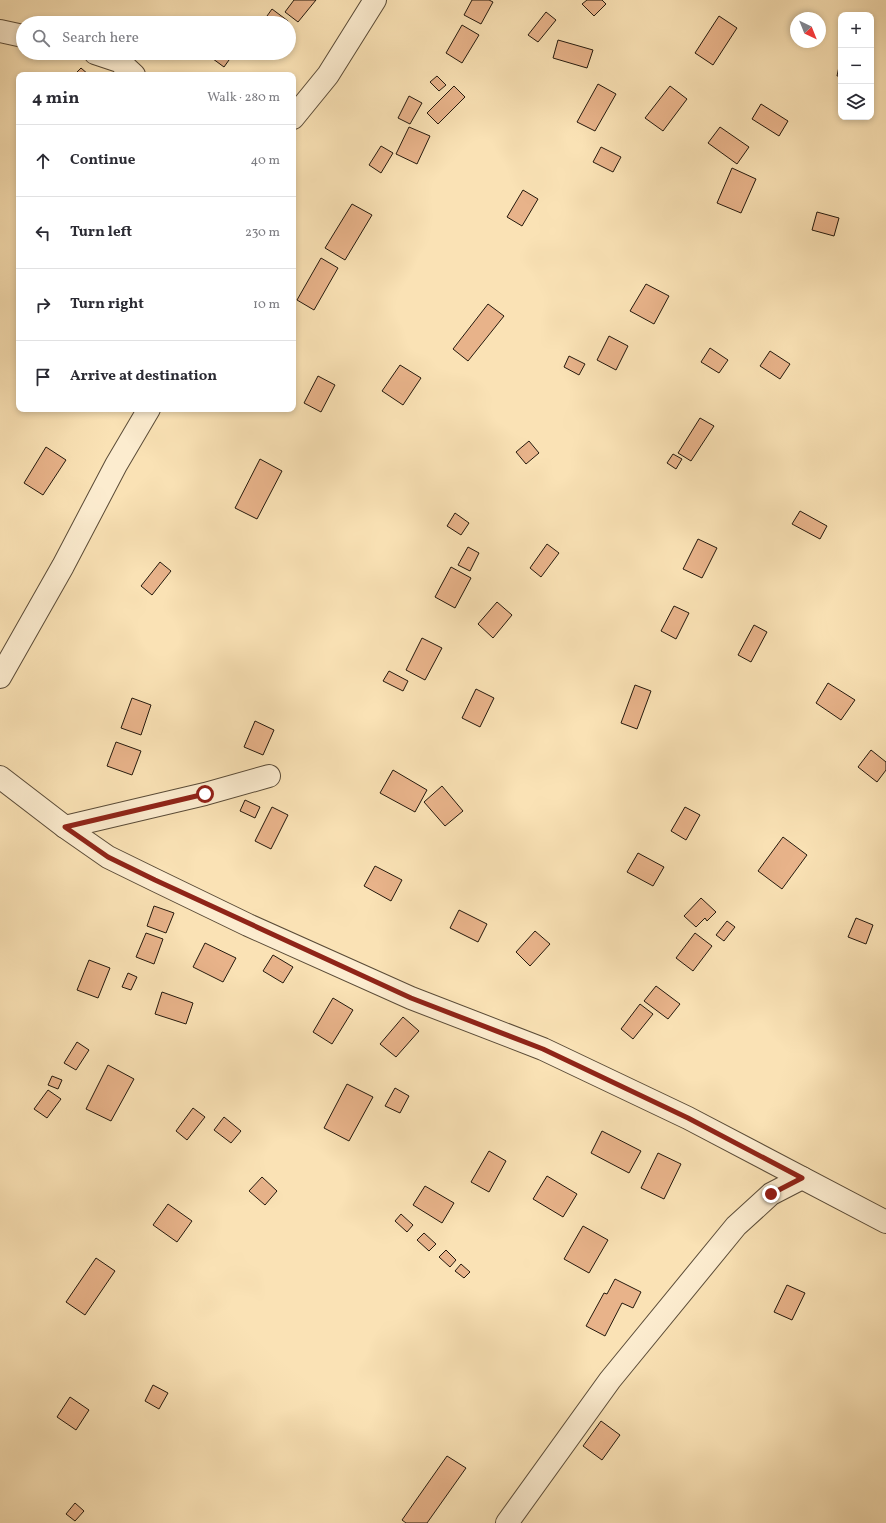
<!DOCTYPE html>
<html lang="en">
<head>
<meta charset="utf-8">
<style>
  :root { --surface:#fff; --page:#f2f2f3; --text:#2b2b33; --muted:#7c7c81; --line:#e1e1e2 }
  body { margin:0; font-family:Vollkorn,serif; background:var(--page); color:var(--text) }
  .controls { position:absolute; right:12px; top:12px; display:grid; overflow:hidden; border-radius:8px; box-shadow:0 2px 6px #0003 }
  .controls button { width:36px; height:36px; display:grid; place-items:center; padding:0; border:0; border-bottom:1px solid var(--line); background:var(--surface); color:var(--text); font:20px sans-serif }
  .compass { position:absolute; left:790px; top:12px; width:36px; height:36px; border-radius:50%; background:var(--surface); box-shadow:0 2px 6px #0003; rotate:137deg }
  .stop { position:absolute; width:12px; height:12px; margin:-9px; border:3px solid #8f2418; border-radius:50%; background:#fff }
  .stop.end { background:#8f2418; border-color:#fff; box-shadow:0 1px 4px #0008 }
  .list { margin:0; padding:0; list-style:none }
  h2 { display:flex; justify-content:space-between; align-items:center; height:52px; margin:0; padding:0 16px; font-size:17px }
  h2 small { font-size:13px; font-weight:400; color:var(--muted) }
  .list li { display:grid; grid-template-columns:26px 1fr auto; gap:12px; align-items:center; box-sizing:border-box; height:72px; padding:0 16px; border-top:1px solid var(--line) }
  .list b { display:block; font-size:15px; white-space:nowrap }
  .list em { font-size:13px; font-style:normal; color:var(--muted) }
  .icon { flex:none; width:22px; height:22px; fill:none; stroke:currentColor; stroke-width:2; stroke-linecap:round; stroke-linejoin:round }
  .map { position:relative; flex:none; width:886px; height:1523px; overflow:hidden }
  .search { position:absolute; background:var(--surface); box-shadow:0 2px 6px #0003; left:16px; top:16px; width:280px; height:44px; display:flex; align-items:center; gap:10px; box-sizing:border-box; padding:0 14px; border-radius:22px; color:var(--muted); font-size:15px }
  .panel { position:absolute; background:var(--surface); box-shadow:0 2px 6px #0003; left:16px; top:72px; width:280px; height:340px; border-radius:8px }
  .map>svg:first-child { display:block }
  .building { fill:#e8b38a; stroke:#24190d }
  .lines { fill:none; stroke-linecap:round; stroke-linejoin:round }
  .minor-casing { stroke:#5a4b37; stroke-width:24 }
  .minor { stroke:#fceccf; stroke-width:22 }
  .route { stroke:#8f2418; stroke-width:5 }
</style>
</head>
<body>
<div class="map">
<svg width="886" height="1523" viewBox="0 0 886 1523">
  <rect width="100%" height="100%" fill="#fae2b5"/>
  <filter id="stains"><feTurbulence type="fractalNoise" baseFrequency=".005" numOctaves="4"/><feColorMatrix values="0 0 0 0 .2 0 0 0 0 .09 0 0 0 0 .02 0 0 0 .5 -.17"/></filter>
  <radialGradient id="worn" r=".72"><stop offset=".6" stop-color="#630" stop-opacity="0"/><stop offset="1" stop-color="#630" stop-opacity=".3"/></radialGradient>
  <g class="building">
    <polygon points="294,0 316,0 298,22 285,12"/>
    <polygon points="472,0 489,0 493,2 481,24 464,15"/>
    <polygon points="587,0 602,0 606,4 594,16 582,4"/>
    <polygon points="272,9 288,21 287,23 262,23"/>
    <polygon points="546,12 556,20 538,42 528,35"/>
    <polygon points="719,16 737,28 713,65 695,53"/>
    <polygon points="462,25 479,35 462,63 446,53"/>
    <polygon points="558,40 593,50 587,68 553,58"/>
    <polygon points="205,53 234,53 224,67"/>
    <polygon points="841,57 841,76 837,76"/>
    <polygon points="81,68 89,75 74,75"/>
    <polygon points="437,76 446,85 439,91 430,82"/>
    <polygon points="598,84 616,94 595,131 577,122"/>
    <polygon points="454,86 465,97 438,124 427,113"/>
    <polygon points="670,86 687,99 663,131 645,118"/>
    <polygon points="409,96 422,103 410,124 398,118"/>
    <polygon points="761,104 788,121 779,136 752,119"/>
    <polygon points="409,127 430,136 417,164 396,154"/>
    <polygon points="720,127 749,147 737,164 708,143"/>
    <polygon points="381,146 393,153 381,173 369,165"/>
    <polygon points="601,147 621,157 613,172 593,162"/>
    <polygon points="732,168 756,179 741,213 717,203"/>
    <polygon points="523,190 538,199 522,226 507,217"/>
    <polygon points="352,204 372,215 345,260 325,248"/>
    <polygon points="817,212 839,218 834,236 812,230"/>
    <polygon points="321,258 338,268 314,310 297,300"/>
    <polygon points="646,284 669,296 654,324 630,311"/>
    <polygon points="488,304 504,316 468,361 453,349"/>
    <polygon points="609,336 628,346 616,370 597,360"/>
    <polygon points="710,348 728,360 719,373 701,362"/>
    <polygon points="770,351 790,364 780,379 760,366"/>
    <polygon points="569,356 585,364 579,375 564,367"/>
    <polygon points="400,365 421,378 403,405 382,391"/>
    <polygon points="318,376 335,385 321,412 304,403"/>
    <polygon points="700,418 714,426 691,461 678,453"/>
    <polygon points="529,441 539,453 526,464 516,452"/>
    <polygon points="46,447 66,460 43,495 24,483"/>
    <polygon points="673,454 682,459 676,469 667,463"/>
    <polygon points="260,459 282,471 257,519 235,508"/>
    <polygon points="800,511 827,526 820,539 792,524"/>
    <polygon points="455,513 469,523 461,535 447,526"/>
    <polygon points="698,539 717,548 702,578 683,569"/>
    <polygon points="547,544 559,553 541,577 530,568"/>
    <polygon points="468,547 479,553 470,571 458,565"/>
    <polygon points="160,562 171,571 152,595 141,586"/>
    <polygon points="451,567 471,578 455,608 435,597"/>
    <polygon points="497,602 512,615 493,638 478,624"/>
    <polygon points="674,606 689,613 676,639 661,631"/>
    <polygon points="754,625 767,632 751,662 738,655"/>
    <polygon points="422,638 442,648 425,680 406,670"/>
    <polygon points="389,671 408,681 403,691 383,681"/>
    <polygon points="828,683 855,700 841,720 816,703"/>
    <polygon points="635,685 651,691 637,729 621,723"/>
    <polygon points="476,689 494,698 480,727 462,718"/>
    <polygon points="132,698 151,705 141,735 121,728"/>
    <polygon points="255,721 274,730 263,755 244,747"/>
    <polygon points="116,742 141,751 132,775 107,766"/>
    <polygon points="871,750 886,762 886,770 877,782 858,767"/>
    <polygon points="393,770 427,790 415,812 380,793"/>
    <polygon points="442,786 463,811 445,826 424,802"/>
    <polygon points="245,800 260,807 255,818 240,811"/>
    <polygon points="272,807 288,815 271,849 255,841"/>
    <polygon points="685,807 700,815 686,840 671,831"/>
    <polygon points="783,837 807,855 782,889 758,871"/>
    <polygon points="638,853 664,867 653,886 627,872"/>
    <polygon points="375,866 402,880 391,901 364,886"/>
    <polygon points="701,898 716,912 707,921 705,918 696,927 684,916"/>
    <polygon points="154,906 174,913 166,933 147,926"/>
    <polygon points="459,910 487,924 478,942 450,928"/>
    <polygon points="856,918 873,925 866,944 848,937"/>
    <polygon points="727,921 735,927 724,941 716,935"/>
    <polygon points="535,931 550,944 530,966 516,952"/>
    <polygon points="146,933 163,939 154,964 136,957"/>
    <polygon points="695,933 712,946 693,971 676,958"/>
    <polygon points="205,943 236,958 223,982 193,967"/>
    <polygon points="273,955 293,967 283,983 263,971"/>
    <polygon points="89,960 110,968 98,998 77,990"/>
    <polygon points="128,973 137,977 131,990 122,987"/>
    <polygon points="656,986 680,1004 668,1019 644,1001"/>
    <polygon points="162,992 193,1003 186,1024 155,1014"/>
    <polygon points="333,998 353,1010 332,1044 313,1032"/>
    <polygon points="640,1004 653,1014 633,1039 621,1029"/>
    <polygon points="403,1017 419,1031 396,1057 380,1044"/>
    <polygon points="77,1042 89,1050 76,1070 64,1063"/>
    <polygon points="108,1065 134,1079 111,1121 86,1109"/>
    <polygon points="52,1076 62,1080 58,1089 48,1085"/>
    <polygon points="347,1084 373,1097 349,1141 324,1128"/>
    <polygon points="395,1088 409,1096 400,1113 385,1106"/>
    <polygon points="48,1090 61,1099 47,1118 34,1109"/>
    <polygon points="193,1108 205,1117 187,1140 176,1131"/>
    <polygon points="224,1117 241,1131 231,1143 214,1130"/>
    <polygon points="602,1131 641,1151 629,1173 591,1153"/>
    <polygon points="489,1151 506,1161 489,1192 471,1182"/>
    <polygon points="658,1153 681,1164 664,1199 641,1188"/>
    <polygon points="547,1176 577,1194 563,1217 533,1199"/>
    <polygon points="262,1177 277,1191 265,1205 249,1191"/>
    <polygon points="425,1186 454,1203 442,1223 413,1205"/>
    <polygon points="168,1204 192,1221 177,1242 153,1225"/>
    <polygon points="401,1214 413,1225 407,1232 395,1221"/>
    <polygon points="583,1226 608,1240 589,1273 564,1259"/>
    <polygon points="424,1233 436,1244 429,1251 417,1240"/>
    <polygon points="446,1250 456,1260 450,1267 439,1257"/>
    <polygon points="96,1258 115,1271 85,1315 66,1302"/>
    <polygon points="461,1264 470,1272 464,1278 455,1271"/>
    <polygon points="615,1279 641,1292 633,1308 622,1303 605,1336 586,1326 604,1293 607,1294"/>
    <polygon points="787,1285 805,1293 792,1320 774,1312"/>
    <polygon points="153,1385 168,1393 159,1409 145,1401"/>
    <polygon points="70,1397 89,1410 76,1430 57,1417"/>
    <polygon points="601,1421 620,1435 602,1460 583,1446"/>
    <polygon points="447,1456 466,1468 427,1523 406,1523 402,1520"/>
    <polygon points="75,1503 84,1511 75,1521 66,1514"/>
  </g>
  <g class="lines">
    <defs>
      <g id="minor">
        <polyline points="0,31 23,36"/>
        <polyline points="95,53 119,61 134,75"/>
        <polyline points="293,118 328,75 375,0"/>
        <polyline points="0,677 63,566 116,465 149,409"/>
        <polyline points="0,777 65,827 108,857 155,880 248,925 411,998 543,1049 688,1118 886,1222"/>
        <polyline points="65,827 205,794 269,776"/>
        <polyline points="507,1523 610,1380 736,1226 771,1194 802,1178"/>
      </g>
    </defs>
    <use href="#minor" class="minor-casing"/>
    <use href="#minor" class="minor"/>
  </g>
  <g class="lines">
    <polyline class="route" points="205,794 65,827 108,857 155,880 411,998 543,1049 688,1118 802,1178 771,1194"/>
  </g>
  <rect width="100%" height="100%" filter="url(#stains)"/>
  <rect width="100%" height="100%" fill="url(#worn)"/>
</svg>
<div class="controls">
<button>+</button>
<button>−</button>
<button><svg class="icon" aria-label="layers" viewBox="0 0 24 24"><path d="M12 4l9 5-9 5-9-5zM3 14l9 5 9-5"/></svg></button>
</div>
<svg class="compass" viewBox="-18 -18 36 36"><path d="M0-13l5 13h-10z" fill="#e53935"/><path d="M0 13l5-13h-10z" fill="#7c7c81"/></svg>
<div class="stop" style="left:205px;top:794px"></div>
<div class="stop end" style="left:771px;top:1194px"></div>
<div class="search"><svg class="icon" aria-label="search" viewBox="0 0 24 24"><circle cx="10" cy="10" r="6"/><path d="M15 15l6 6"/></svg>Search here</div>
<section class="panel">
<h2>4 min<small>Walk · 280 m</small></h2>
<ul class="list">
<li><svg class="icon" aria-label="ahead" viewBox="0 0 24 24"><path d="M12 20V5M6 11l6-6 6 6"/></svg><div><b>Continue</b></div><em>40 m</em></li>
<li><svg class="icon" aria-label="left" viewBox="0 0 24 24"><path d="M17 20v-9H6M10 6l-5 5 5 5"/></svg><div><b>Turn left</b></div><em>230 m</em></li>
<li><svg class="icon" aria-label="right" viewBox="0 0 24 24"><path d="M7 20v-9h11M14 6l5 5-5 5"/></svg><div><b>Turn right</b></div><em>10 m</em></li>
<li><svg class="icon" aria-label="arrive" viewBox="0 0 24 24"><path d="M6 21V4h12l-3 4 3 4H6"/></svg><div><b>Arrive at destination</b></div></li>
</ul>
</section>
</div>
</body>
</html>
